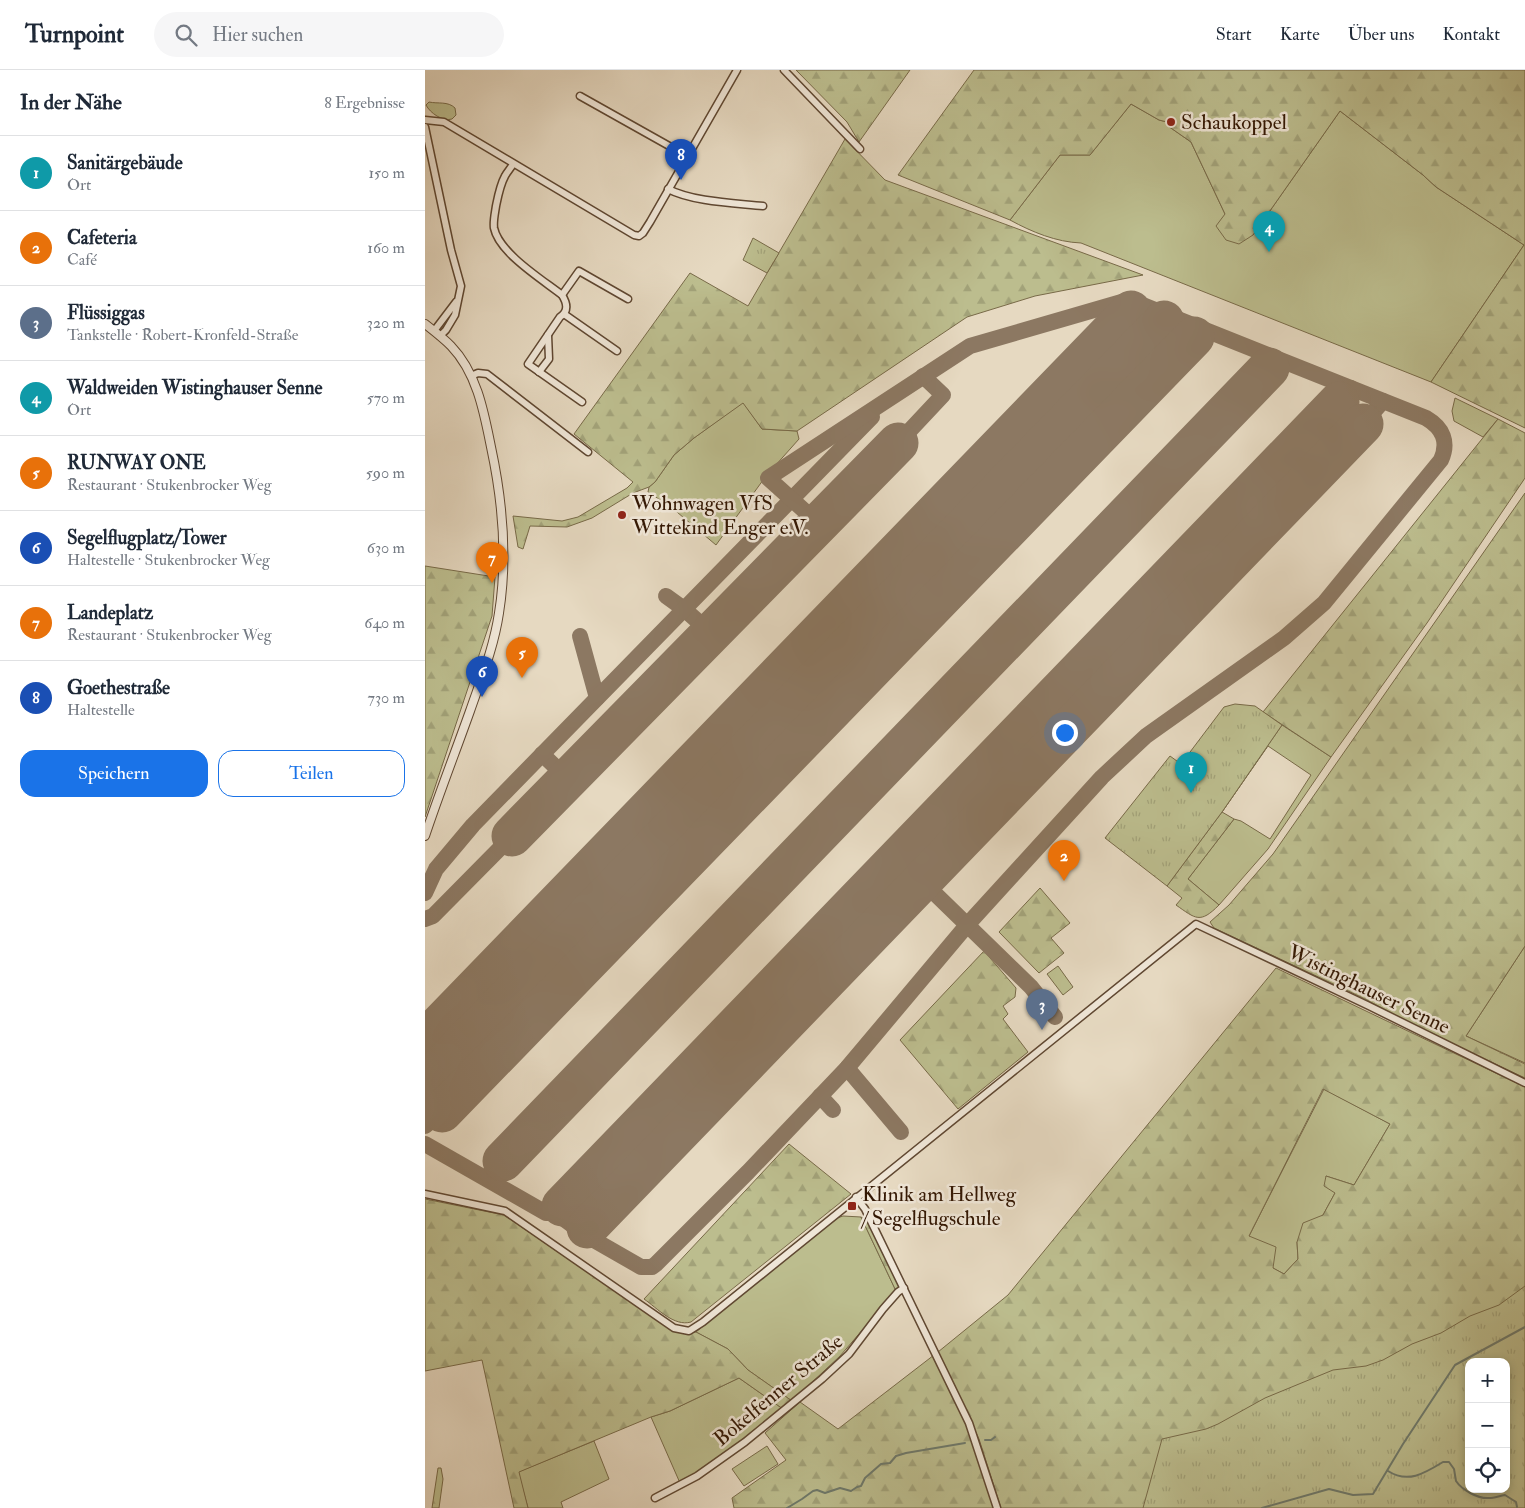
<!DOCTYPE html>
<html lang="de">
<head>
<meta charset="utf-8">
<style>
  :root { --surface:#fff; --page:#f6f6f7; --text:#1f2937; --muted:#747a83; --line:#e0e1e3; --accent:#1a73e8 }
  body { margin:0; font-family:"IM FELL Double Pica",serif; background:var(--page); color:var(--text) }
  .controls { position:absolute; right:15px; bottom:15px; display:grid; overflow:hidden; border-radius:10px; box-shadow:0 2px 8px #0003 }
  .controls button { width:45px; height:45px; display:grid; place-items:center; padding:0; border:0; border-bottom:1px solid var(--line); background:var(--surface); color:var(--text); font:25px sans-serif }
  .you { position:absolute; left:639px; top:662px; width:18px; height:18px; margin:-12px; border:4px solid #fff; border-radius:50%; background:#1a73e8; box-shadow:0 0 0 8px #1a73e833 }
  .badge { display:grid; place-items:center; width:32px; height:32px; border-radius:50%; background:var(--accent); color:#fff; font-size:16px; font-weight:700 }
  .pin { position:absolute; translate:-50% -41px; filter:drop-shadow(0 1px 2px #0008) }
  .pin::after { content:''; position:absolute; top:26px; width:18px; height:15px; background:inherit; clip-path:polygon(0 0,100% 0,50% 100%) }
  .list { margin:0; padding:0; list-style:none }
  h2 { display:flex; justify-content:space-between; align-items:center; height:65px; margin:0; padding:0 20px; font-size:21px }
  h2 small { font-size:16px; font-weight:400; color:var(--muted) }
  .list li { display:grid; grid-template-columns:32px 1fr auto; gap:15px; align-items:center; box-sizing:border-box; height:75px; padding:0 20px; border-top:1px solid var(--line) }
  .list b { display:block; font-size:19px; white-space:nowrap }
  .list p { margin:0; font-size:16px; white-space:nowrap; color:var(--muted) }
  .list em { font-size:16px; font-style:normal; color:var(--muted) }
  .actions { display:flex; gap:10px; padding:15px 20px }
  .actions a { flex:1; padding:11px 0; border:1px solid var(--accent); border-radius:15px; text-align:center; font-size:18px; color:var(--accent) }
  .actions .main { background:var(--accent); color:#fff }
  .icon { flex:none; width:28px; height:28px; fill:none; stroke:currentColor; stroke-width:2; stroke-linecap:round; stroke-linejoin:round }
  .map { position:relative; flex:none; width:1100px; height:1438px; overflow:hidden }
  header { display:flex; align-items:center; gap:30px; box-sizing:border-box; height:70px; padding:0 25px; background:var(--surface); border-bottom:1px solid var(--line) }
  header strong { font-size:24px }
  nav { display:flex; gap:28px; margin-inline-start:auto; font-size:18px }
  .search { width:350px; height:45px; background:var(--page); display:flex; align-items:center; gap:12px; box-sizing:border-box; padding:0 18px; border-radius:28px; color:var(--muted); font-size:19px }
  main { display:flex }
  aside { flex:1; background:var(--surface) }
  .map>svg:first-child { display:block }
  .green { fill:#bcbd8e; stroke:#786a48 }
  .forest { fill:url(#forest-firs); stroke:#786a48; fill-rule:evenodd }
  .park { fill:url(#park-tufts); stroke:#786a48; fill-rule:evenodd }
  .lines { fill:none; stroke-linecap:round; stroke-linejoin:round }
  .stream { stroke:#6e796b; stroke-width:2 }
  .taxiway { stroke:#8c7862; stroke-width:16 }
  .runway { stroke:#8c7862; stroke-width:41 }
  .minor-casing { stroke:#604832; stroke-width:9 }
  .tertiary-casing { stroke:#604832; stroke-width:10 }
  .minor { stroke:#efe6d7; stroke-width:6 }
  .tertiary { stroke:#efe6d7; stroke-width:8 }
  .poi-dot { fill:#8f2418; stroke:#efe6d7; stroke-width:2 }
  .labels { text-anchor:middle; stroke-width:5; stroke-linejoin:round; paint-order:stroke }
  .poi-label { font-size:21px; fill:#331703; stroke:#efe6d7; text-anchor:start }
  .street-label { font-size:21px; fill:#331703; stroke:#efe6d7 }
</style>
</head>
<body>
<header>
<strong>Turnpoint</strong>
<div class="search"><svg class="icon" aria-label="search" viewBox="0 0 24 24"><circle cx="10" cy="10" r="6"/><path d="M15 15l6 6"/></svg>Hier suchen</div>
<nav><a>Start</a><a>Karte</a><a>Über uns</a><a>Kontakt</a></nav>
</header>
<main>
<aside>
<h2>In der Nähe<small>8 Ergebnisse</small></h2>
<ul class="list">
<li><span class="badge" style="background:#0f9aa8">1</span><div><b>Sanitärgebäude</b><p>Ort</p></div><em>150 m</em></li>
<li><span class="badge" style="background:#e8710a">2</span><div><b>Cafeteria</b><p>Café</p></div><em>160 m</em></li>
<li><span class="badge" style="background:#5c6f8a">3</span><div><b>Flüssiggas</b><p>Tankstelle · Robert-Kronfeld-Straße</p></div><em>320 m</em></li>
<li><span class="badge" style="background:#0f9aa8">4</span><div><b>Waldweiden Wistinghauser Senne</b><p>Ort</p></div><em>570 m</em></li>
<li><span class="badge" style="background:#e8710a">5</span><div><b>RUNWAY ONE</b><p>Restaurant · Stukenbrocker Weg</p></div><em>590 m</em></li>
<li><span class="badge" style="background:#1a4fb4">6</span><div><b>Segelflugplatz/Tower</b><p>Haltestelle · Stukenbrocker Weg</p></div><em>630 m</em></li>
<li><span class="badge" style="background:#e8710a">7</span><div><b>Landeplatz</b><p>Restaurant · Stukenbrocker Weg</p></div><em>640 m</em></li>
<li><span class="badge" style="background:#1a4fb4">8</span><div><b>Goethestraße</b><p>Haltestelle</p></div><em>730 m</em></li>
</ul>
<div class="actions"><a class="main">Speichern</a><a>Teilen</a></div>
</aside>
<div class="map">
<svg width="1100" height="1438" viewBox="0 0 1100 1438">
  <defs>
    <pattern id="forest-firs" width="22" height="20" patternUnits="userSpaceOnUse" patternTransform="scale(1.25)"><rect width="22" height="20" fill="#bcbd8e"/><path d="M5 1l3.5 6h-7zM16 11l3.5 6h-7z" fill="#a2a279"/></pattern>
    <pattern id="park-tufts" width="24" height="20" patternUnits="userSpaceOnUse" patternTransform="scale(1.25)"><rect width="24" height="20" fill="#bcbd8e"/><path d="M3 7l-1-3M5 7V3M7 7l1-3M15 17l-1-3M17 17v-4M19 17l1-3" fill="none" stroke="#a2a279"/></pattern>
  </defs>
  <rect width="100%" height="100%" fill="#e6d9c1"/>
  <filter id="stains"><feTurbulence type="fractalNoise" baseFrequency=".004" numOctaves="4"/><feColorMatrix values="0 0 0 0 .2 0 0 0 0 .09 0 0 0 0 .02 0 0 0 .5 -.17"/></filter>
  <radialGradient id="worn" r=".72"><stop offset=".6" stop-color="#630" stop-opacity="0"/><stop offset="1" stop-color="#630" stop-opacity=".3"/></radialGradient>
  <g class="green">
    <path d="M4,32C13,34 23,31 30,38L31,45L27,49C18,52 5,43 1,35Z"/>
    <path d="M706,34L734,50L742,52L743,56L766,72L800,144L828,165L915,41L998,105L1011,117L1099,175L1006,312L656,173C631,172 607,162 585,150L635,85H665Z"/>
    <polygon points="1030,328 1073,349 1058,367 1029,351 1027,341"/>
    <polygon points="318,332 337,359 372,361 374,369 341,406 291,475 246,437 223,422 224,417 230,412 249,385 269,368"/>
    <polygon points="857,655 906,687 843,779 794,835 763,809 809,749 816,751 845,769 886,705 843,676 797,742"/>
    <polygon points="1100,876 1100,993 1041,966"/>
    <polygon points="633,896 648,917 638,925 622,904"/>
    <polygon points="899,1019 965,1054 929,1115 901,1106 910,1123 898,1145 872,1172 873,1189 859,1204 848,1198 824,1166"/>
    <polygon points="418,1146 436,1147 471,1221 415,1286 367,1331 323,1300 303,1279 271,1262 407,1150"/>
    <polygon points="314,1308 358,1339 319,1371 255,1413 226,1347 245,1341"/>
    <polygon points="169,1371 184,1409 136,1432 138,1438 103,1438 93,1402"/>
    <polygon points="342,1376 353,1394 319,1416 307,1399"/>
  </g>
  <g class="forest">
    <polygon points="371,0 485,0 434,72 422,52"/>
    <polygon points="549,0 1100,0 1100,358 1006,312 1099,175 1011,117 998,105 915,41 828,165 814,174 801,170 791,156 800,144 766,72 743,56 742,52 734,50 706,34 665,85 635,85 585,150 473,105"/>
    <polygon points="420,69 460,110 718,205 610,226 542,247 372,361 337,359 318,333 269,368 249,385 230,412 224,417 208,423 167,448 142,457 105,456 98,479 93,477 88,446 137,451 153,447 202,418 208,412 149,364 265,203 323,236"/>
    <polygon points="1073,349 1100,363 1100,408 1002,553 906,687 838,642"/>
    <polygon points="1100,423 1100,876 1041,966 1100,994 1100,1008 1011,966 936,927 789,858 785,852 804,835 848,784"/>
    <polygon points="0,496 70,507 67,546 0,747"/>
    <path d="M797,742L809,749L763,809L794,835C775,854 771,849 751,835L757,828L742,816Z"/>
    <polygon points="615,818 645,853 626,868 639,883 614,903 574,862"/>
    <polygon points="559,881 591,918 590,927 578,936 583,944 578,949 603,982 533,1039 475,970"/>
    <path d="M851,898L1100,1017V1438H576L554,1369L513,1282L583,1225ZM898,1019L965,1054L929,1115L901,1106L899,1116L910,1123L898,1145L878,1153L872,1172L873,1189L859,1204L848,1198L851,1177L824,1166ZM1044,1292H1081V1419H1044Z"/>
    <path d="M364,1074L426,1124L266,1252C249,1257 232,1238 219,1229Z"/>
    <polygon points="0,1129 79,1145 248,1261 263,1263 271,1262 303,1279 323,1300 367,1331 358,1339 314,1308 245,1341 226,1347 94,1402 103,1438 89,1438 57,1290 0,1301"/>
    <polygon points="436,1147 443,1151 474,1217 471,1221"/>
    <polygon points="509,1285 541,1352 571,1438 309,1438 307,1428 361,1390 340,1363 375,1332 413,1359"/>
    <polygon points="13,1398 16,1398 18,1409 14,1438 7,1438"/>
  </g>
  <g class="park">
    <polygon points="328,168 354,183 342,203 318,190"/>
    <polygon points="810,634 830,636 857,655 797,742 742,816 680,768 745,686 756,694 799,637"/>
    <path d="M1100,1216V1438H718L737,1369L781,1359L793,1354L840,1328L908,1300L941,1296L958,1290L987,1274L1016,1263L1045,1246L1074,1235ZM1044,1292H1081V1419H1044Z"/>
  </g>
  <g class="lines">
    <g class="stream">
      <polyline points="560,1370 566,1370 570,1367"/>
      <path d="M963,1401C983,1414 1000,1403 1018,1392H1024L1029,1399L1031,1411C1037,1420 1053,1429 1064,1428C1069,1428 1074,1426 1080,1425L1091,1432L1092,1437"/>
      <polyline points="362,1438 377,1429 388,1421 392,1420 400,1423 415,1418 426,1421 432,1417 436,1416 440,1408 456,1394 465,1393 471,1386 481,1383 540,1373"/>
      <polyline points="837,1438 904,1419 928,1425 948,1424 978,1374 1030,1295 1100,1257"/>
    </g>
    <g class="taxiway">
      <polyline points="914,332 926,318"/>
      <polyline points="938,354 958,331"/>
      <polyline points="588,362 636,404"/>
      <polyline points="473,373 518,325 498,306"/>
      <polyline points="749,503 773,525"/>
      <polyline points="241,526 259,539 286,563"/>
      <polyline points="155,566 172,628"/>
      <polyline points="117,684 143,709"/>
      <polyline points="497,811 606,917 630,947"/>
      <polyline points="0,823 11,799 48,755 447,347"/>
      <polyline points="0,849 8,846 87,766"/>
      <polyline points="303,965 326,988"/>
      <polyline points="422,998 476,1062"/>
      <polyline points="395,1026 408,1040"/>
      <polyline points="0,1056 17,1042"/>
      <path d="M0,1074L121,1143H131L162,1166L216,1197H227L231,1194L323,1102L422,998L543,854L677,707L721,666L859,568L899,533L1016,390C1024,372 1018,358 1001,348L710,232L700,231L545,276L343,408L393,453"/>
    </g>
    <g class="runway">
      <polyline points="87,766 473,373"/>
      <polyline points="0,970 706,241"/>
      <polyline points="0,1013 739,251"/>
      <polyline points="17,1042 769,267"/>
      <polyline points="78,1091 844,298"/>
      <polyline points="137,1136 914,332"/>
      <polyline points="162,1158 938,354"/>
    </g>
    <defs>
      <g id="minor">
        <polyline points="359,0 435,79"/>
        <polyline points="155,26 262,86"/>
        <polyline points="0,50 19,52 209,165 214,166 218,163 225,152 312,0"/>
        <polyline points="0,57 26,180 36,216 30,245 21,260 15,266"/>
        <path d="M88,94C86,98 82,102 80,106C75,115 73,126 71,136C70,143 68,151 69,158C74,183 118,210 137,225C142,233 144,241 135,247L103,294L157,332"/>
        <path d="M243,119C268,132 310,133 338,136"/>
        <polyline points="137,225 154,201 203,229"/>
        <polyline points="139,244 192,281"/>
        <polyline points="9,261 31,232"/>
        <polyline points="114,302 124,289 123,265"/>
        <polyline points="46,306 53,303 62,304 163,382"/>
        <polyline points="0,1124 80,1141 249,1258 264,1261 278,1252 771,854 942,935 1100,1013"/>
        <polyline points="431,1127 440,1139 544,1353 572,1438"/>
        <polyline points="230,1428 272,1406 320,1372 397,1309 424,1284 458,1239 473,1222 479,1218"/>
      </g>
      <path id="tertiary" d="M0,254C9,261 18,268 26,276C52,303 59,342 66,377C78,433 83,487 74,543C69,577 56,609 45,641C30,683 14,724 0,766"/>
    </defs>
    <use href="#minor" class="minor-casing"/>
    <use href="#tertiary" class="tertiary-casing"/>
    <use href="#minor" class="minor"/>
    <use href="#tertiary" class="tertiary"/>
  </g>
  <g class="poi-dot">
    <circle cx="746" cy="52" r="5"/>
    <circle cx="197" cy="445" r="5"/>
    <rect x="422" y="1131" width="10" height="10" rx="2.5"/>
  </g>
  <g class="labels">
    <g class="poi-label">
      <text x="756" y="59">Schaukoppel</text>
      <text x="207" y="440">Wohnwagen VfS<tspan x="207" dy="24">Wittekind Enger e.V.</tspan></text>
      <text x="437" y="1131">Klinik am Hellweg<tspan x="437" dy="24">/ Segelflugschule</tspan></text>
    </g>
    <g class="street-label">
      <text transform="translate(944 919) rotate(26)" y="7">Wistinghauser Senne</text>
      <text transform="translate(353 1320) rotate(-40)" y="7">Bokelfenner Straße</text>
    </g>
  </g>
  <rect width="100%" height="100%" filter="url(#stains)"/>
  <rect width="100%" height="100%" fill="url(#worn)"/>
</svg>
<div class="controls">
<button>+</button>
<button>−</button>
<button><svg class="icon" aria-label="locate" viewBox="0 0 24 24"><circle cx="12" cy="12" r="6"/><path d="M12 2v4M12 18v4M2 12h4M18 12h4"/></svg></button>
</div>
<div class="you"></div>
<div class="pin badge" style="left:766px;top:723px;background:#0f9aa8">1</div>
<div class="pin badge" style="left:639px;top:811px;background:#e8710a">2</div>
<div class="pin badge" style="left:617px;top:960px;background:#5c6f8a">3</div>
<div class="pin badge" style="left:844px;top:182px;background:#0f9aa8">4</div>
<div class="pin badge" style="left:97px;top:608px;background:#e8710a">5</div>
<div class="pin badge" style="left:57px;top:627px;background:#1a4fb4">6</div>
<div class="pin badge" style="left:67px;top:513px;background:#e8710a">7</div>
<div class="pin badge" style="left:256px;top:110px;background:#1a4fb4">8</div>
</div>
</main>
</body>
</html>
